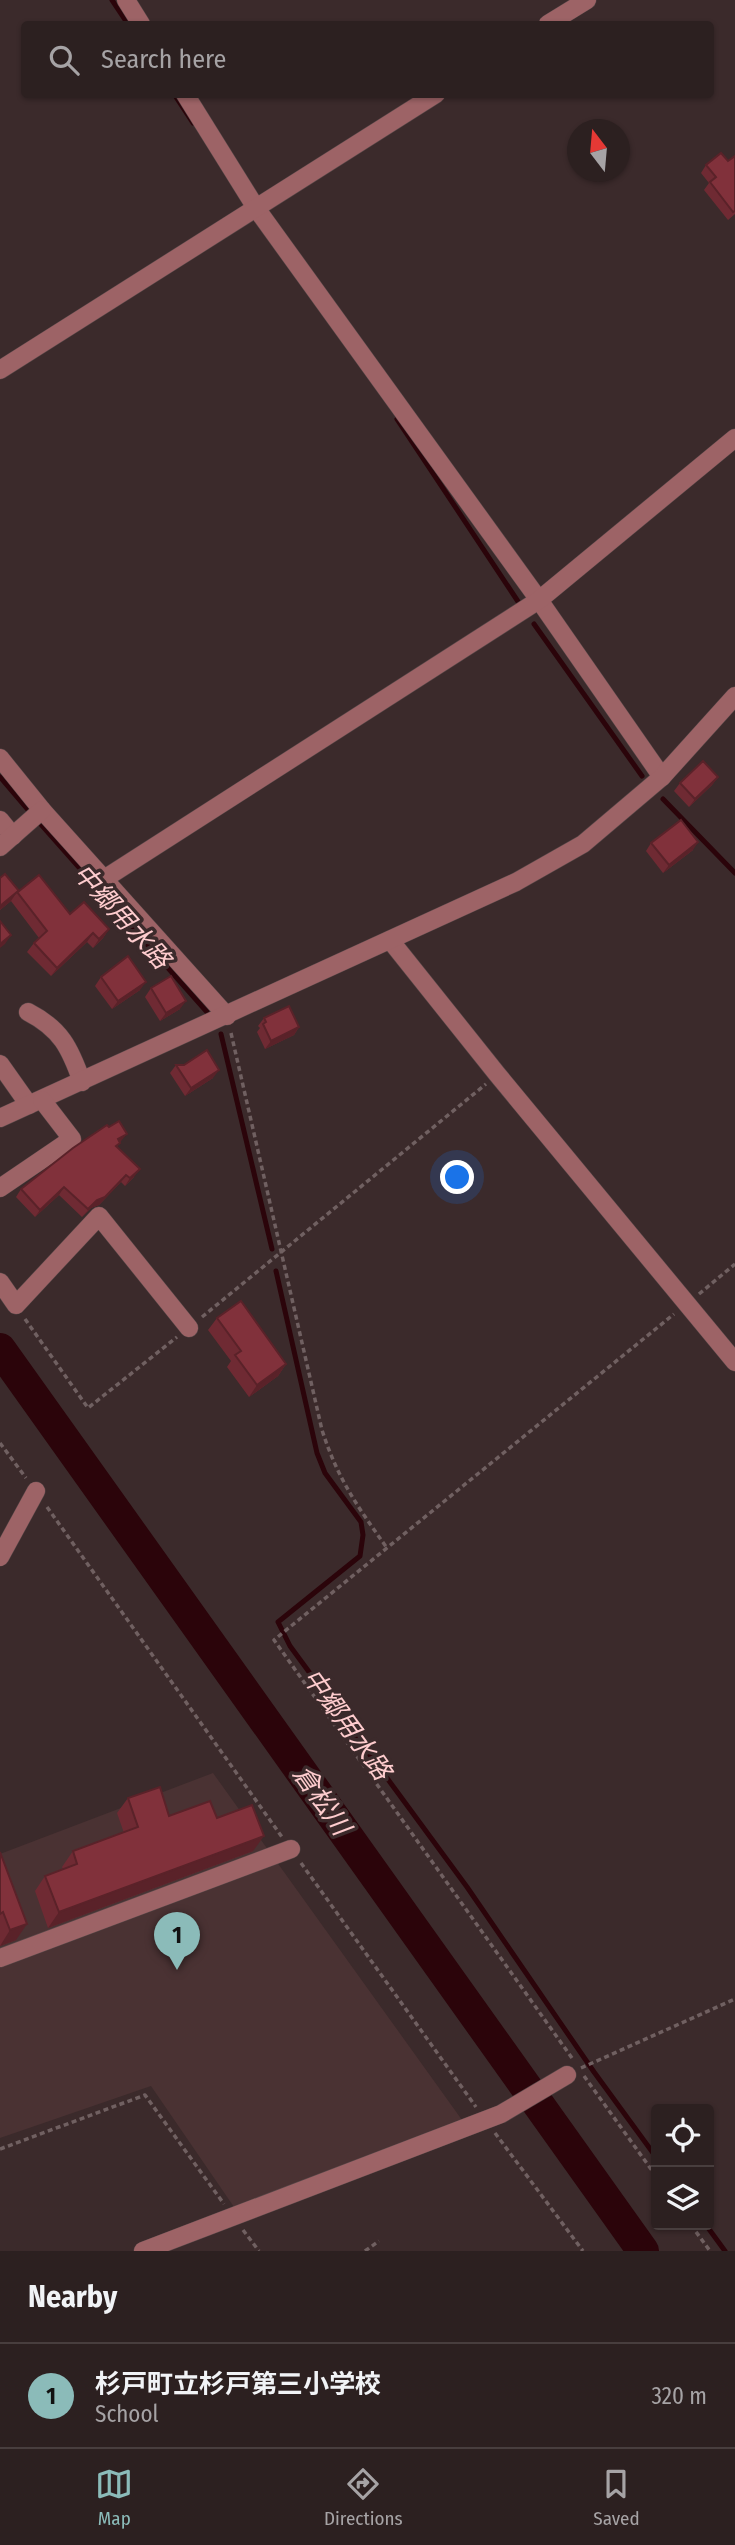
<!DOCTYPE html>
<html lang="en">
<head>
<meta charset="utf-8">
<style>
  :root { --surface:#2c2020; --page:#382d2d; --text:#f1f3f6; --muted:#a6a3a5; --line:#483e3e; --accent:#8bbbb9 }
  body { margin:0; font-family:"Fira Sans Condensed","Noto Sans JP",sans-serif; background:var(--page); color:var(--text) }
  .controls { position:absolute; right:21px; bottom:21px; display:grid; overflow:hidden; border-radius:7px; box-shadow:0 2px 5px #0004 }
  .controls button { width:63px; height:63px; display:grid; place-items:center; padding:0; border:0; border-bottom:2px solid var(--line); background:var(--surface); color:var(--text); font:35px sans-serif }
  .compass { position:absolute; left:567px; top:119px; width:63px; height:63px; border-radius:50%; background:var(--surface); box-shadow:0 2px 5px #0004; rotate:344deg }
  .you { position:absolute; left:458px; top:1178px; width:24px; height:24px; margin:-18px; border:5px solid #fff; border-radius:50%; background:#1a73e8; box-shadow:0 0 0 10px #1a73e833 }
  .badge { display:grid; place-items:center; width:46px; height:46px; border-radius:50%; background:var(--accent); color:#111; font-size:23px; font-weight:700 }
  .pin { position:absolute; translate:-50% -58px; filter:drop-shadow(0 2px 4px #0008) }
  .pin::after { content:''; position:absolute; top:37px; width:24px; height:21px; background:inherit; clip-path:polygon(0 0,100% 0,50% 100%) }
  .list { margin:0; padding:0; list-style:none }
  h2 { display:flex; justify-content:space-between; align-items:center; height:91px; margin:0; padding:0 28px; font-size:30px }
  h2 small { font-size:23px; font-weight:400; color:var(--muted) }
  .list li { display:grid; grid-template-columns:46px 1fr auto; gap:21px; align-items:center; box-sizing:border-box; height:105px; padding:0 28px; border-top:2px solid var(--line) }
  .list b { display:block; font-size:26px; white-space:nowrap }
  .list p { margin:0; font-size:23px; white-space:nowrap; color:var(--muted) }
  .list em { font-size:23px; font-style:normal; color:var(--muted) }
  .icon { flex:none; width:38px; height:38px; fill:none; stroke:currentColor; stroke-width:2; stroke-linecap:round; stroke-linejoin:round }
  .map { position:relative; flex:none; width:735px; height:2251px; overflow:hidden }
  .search { position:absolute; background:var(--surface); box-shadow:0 2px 5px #0004; left:21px; right:21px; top:21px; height:77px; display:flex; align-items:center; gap:18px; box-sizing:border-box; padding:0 24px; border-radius:7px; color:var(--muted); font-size:26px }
  .sheet { height:196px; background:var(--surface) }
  nav { display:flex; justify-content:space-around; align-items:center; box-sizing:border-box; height:98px; border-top:2px solid var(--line); background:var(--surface); font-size:19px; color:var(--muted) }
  nav a { display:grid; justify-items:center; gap:4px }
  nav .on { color:var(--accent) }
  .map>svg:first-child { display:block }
  .built { fill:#4a3233 }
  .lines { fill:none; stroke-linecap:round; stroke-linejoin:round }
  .stream { stroke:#2b040a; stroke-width:5 }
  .river { stroke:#2b040a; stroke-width:32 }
  .minor-casing { stroke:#574748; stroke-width:19 }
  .path { stroke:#706061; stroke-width:3.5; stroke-dasharray:5 3.5; stroke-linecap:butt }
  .minor { stroke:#9d6366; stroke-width:18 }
  .wall { fill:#6f2a33 }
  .shaded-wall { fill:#5a2229 }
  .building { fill:#81313b; stroke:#5a2229; stroke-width:2 }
  .labels { text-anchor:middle; stroke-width:7; stroke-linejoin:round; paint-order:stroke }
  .water-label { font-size:26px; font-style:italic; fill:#feccce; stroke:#3b2a2b }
</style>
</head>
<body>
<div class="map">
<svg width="735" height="2251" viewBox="0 0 735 2251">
  <rect width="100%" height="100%" fill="#3b2a2b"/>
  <polygon class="built" points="213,1773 462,2120 234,2207 151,2086 0,2138 0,1854"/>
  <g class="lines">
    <g class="stream">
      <polyline points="112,0 128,24"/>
      <polyline points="174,94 193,123"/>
      <polyline points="397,419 521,606"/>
      <polyline points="534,624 642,776"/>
      <polyline points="0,777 30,812"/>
      <polyline points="663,799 735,873"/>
      <polyline points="38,821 207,1012"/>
      <polyline points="221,1034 272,1249"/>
      <polyline points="276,1271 317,1453 325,1473 361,1522 363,1535 360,1556 278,1622 290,1646 467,1887 594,2072 656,2157"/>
      <polyline points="706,2225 725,2251"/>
    </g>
    <polyline class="river" points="0,1349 643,2251"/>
    <defs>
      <g id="minor">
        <polyline points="126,0 141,24"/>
        <polyline points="548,24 587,0"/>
        <polyline points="185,94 256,208 539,600 662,777"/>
        <polyline points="0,370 436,94"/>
        <polyline points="0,758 42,810 227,1016"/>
        <polyline points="0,820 13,836"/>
        <polyline points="0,847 42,810"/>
        <polyline points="104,879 539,600 735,438"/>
        <polyline points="390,940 497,1074 735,1362"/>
        <path d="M28,1012C61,1029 70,1048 82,1082"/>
        <polyline points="0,1064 29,1105"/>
        <polyline points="0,1118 516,882 583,844 662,777 735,696"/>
        <polyline points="0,1188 72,1139 42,1100"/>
        <polyline points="0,1282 16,1305 99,1216 189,1328"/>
        <polyline points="0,1557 36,1491"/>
        <polyline points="0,1958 291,1849"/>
        <polyline points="143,2251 501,2114 567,2075"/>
      </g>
    </defs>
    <use href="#minor" class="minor-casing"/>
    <g class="path">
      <path d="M231,1033L322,1430C338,1480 358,1507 387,1548"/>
      <polyline points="699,1294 735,1264"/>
      <polyline points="202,1317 486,1084"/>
      <polyline points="25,1319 88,1408 177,1337"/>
      <polyline points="0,1443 26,1478"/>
      <polyline points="47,1507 282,1837"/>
      <polyline points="301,1863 476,2107"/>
      <polyline points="572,2058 274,1640 674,1314"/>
      <polyline points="581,2068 735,1999"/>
      <polyline points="584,2076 656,2176"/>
      <polyline points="495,2133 583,2251"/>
      <polyline points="0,2149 145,2095 224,2204"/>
      <polyline points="691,2225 710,2251"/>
      <polyline points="243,2230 259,2251"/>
      <polyline points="365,2251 379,2241"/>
    </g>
    <use href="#minor" class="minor"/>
  </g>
  <g class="wall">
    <polygon points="735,156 735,214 728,220 704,190 709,183 701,173 706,165 728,161"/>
    <polygon points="718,777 712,785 689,807 674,791 680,783"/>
    <polygon points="651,843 693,850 663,873 646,851"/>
    <polygon points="0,878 19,891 70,914 109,929 103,938 93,948 87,942 51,976 27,952 34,943 39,938 11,901 0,910"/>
    <polygon points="101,977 140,990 112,1009 95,986"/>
    <polygon points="151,988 180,1009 160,1021 145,997"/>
    <polygon points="264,1018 299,1027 294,1035 265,1049 257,1032 260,1028 258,1026"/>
    <polygon points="176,1065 213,1078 185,1096 170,1073"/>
    <polygon points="121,1141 117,1147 134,1177 125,1186 121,1182 99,1205 91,1208 82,1217 59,1195 35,1217 16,1197 21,1189"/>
    <polygon points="217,1318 286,1364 278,1376 249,1397 227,1367 231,1361 208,1330"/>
    <polygon points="128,1798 169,1816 217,1818 253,1851 48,1928 35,1891 45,1876 63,1869 62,1867 73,1851 124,1833 117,1813"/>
    <polygon points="0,1852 16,1940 0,1946"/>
  </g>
  <g class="shaded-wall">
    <polygon points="718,777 712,785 689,807 695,799"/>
    <polygon points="698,842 693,850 663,873 669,865"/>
    <polygon points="17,892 11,901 0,910 0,906"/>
    <polygon points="109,929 103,938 93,948 99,939"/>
    <polygon points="93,933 87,942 51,976 57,968"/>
    <polygon points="11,935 5,944 0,948 0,944"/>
    <polygon points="146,982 140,990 112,1009 118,1001"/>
    <polygon points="186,1001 180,1009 160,1021 166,1013"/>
    <polygon points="299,1027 294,1035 265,1049 271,1041"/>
    <polygon points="219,1070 213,1078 185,1096 191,1088"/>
    <polygon points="127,1134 121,1141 112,1147 118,1139"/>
    <polygon points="140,1169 134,1177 125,1186 130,1178"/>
    <polygon points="126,1175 121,1182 99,1205 91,1208 82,1217 97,1200"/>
    <polygon points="64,1187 59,1195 35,1217 40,1210"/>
    <polygon points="286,1364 278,1376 249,1397 257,1385"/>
    <polygon points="264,1836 253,1851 48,1928 59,1912"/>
    <polygon points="27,1924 16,1940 0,1946 10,1930"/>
  </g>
  <g class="building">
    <polygon points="721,153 728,161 735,156 735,211 733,212 710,182 716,177 706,165"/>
    <polygon points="703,761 718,777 695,799 680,783"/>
    <polygon points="681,820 698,842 669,865 651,843"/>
    <polygon points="5,874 19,891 39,875 70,914 84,902 109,929 99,939 93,933 57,968 34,943 47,931 17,892 0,906 0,878"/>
    <polygon points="0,921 11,935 0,944"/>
    <polygon points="128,956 146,982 118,1001 101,977"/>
    <polygon points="171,976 186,1001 166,1013 151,988"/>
    <polygon points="289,1006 299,1027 271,1041 263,1024 266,1022 264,1018"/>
    <polygon points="207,1050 219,1070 191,1088 176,1065 184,1065"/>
    <polygon points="119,1121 127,1134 118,1139 120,1143 116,1146 140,1169 130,1178 126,1175 105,1197 97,1200 88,1209 64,1187 40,1210 21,1189 73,1148 107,1125 109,1127"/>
    <polygon points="241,1301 286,1364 257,1385 235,1355 241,1351 217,1318"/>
    <polygon points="160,1787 169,1816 210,1801 217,1818 252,1805 264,1836 59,1912 45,1876 77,1864 73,1851 138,1827 128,1798"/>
    <polygon points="0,1852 27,1924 10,1930 3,1912 0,1914"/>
  </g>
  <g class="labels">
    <g class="water-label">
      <text transform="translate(122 916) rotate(48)" y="9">中郷用水路</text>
      <text transform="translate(347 1724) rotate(54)" y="9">中郷用水路</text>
      <text transform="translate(322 1800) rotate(55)" y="9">倉松川</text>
    </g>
  </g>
</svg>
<div class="controls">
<button><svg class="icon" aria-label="locate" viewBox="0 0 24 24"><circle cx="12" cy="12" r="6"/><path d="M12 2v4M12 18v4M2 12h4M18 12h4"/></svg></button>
<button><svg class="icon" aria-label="layers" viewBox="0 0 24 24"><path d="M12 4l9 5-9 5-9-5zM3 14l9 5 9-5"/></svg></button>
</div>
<svg class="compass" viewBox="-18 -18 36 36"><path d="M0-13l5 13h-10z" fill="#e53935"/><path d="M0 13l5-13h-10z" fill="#a6a3a5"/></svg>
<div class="you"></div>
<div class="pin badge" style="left:177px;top:1970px">1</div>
<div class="search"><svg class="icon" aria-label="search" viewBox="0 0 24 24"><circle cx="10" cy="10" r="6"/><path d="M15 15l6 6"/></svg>Search here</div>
</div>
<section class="sheet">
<h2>Nearby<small></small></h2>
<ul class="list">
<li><span class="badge">1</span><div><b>杉戸町立杉戸第三小学校</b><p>School</p></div><em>320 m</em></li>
</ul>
</section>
<nav>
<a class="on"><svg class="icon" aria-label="map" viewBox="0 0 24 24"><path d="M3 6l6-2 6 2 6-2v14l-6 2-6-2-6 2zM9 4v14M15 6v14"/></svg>Map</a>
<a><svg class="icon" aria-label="directions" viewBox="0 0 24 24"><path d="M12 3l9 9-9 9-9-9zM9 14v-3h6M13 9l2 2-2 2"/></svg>Directions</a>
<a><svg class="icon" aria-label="saved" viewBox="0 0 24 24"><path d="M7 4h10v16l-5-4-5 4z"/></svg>Saved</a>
</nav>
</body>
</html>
